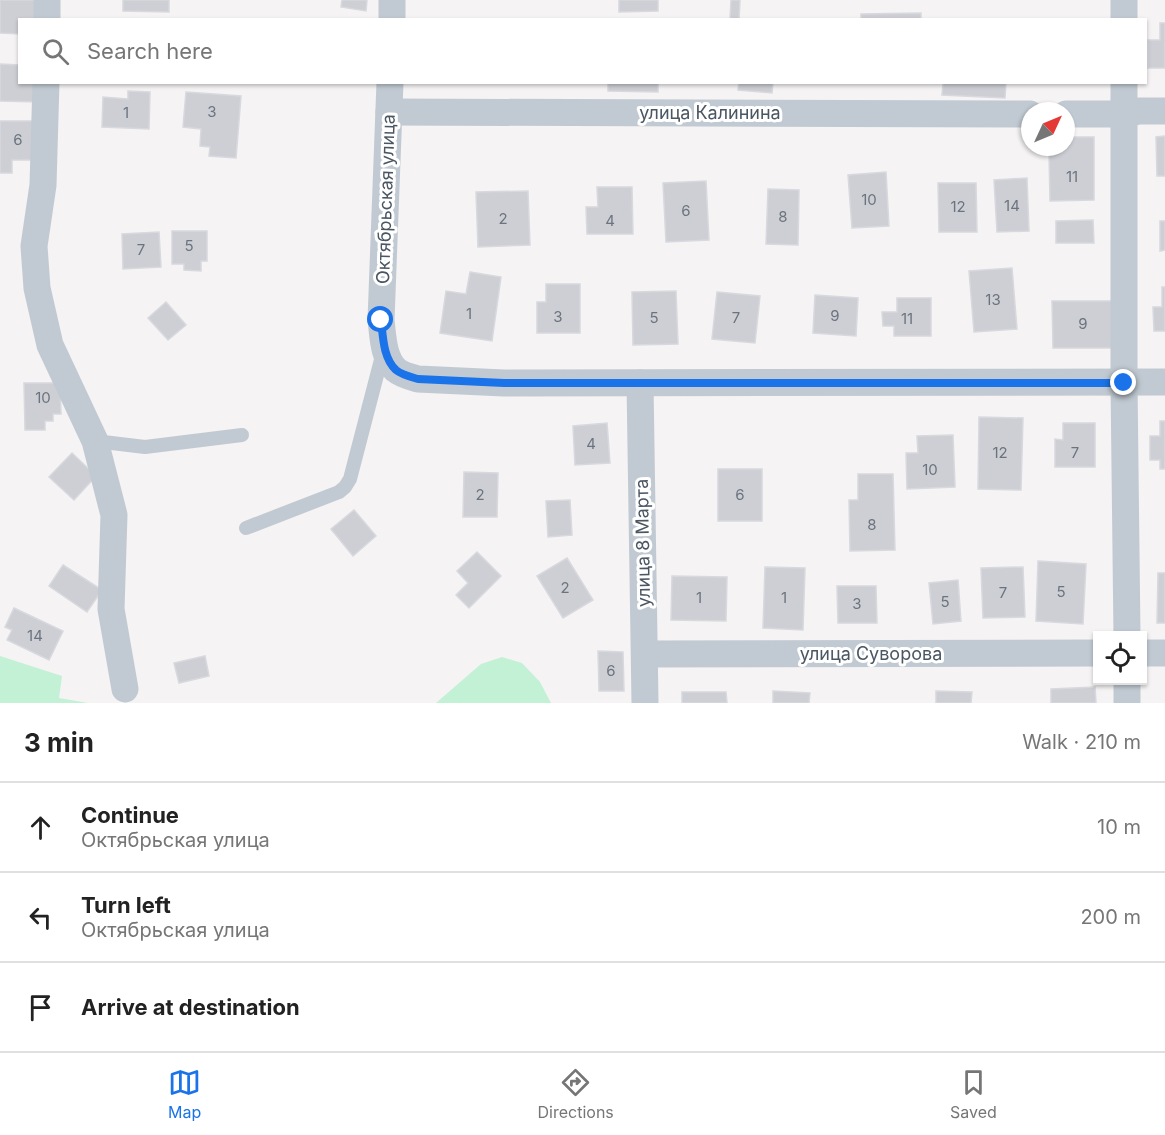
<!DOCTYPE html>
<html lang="en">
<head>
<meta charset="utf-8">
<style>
  :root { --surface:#fff; --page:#f2f2f2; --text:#222; --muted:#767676; --line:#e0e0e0; --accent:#1a73e8 }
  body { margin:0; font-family:Inter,sans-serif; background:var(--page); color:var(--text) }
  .controls { position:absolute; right:18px; bottom:18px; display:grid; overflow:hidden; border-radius:0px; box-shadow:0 2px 4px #0004 }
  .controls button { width:54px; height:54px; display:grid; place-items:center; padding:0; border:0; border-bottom:2px solid var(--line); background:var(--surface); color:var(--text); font:30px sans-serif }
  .compass { position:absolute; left:1021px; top:102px; width:54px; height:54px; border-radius:50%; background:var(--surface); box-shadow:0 2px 4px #0004; rotate:46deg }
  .stop { position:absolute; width:18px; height:18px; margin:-14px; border:4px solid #1a73e8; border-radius:50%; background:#fff }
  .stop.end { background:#1a73e8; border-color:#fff; box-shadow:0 2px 6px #0008 }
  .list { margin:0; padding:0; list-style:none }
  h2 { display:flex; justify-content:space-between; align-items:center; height:78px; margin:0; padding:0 24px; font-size:26px }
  h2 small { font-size:20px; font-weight:400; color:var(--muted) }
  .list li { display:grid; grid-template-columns:39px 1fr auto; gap:18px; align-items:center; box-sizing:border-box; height:90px; padding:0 24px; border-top:2px solid var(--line) }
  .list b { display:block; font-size:22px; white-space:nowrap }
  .list p { margin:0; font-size:20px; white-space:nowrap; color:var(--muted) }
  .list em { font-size:20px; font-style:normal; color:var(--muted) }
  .icon { flex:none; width:33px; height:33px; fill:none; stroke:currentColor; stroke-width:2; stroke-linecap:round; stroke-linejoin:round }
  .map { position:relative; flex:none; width:1165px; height:703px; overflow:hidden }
  .search { position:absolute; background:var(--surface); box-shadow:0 2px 4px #0004; left:18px; right:18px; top:18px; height:66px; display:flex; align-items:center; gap:15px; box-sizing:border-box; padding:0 21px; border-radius:0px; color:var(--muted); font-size:22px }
  .sheet { height:348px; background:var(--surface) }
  nav { display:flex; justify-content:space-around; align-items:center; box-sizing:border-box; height:84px; border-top:2px solid var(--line); background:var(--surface); font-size:16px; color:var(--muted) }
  nav a { display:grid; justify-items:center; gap:3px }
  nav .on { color:var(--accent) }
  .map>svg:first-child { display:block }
  .green { fill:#c3f1d5 }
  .building { fill:#cdcfd5; stroke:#d7d9de; stroke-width:1.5 }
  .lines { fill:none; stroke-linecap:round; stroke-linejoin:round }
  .lane { stroke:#c1cad2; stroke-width:14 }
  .street { stroke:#c1cad2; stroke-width:27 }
  .route { stroke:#1a73e8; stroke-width:8 }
  .labels { text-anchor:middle; stroke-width:6; stroke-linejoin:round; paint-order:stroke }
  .number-label { font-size:15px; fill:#6b747e }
  .street-label { font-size:18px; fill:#4a5661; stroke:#fff }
</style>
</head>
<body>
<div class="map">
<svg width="1165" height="703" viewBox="0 0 1165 703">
  <rect width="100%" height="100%" fill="#f5f3f3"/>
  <g class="green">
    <polygon points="0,656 62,676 59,698 88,703 0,703"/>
    <polygon points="502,657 522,663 540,682 551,703 436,703 481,664"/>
  </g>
  <g class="building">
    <polygon points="0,0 44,0 43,20 20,20 20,34 0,33"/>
    <polygon points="123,0 169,0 169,12 123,11"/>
    <polygon points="342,0 367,0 366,11 341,7"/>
    <polygon points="619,0 658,0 658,11 619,12"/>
    <polygon points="731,0 740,0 739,20 730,20"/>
    <polygon points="921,13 921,20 861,20 861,14"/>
    <polygon points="1160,23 1165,23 1165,68 1148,68 1148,40 1160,40"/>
    <polygon points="0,64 20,65 20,82 40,82 39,102 0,101"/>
    <polygon points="608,82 658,82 658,92 608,91"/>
    <polygon points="739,82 773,82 772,93 738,90"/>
    <polygon points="943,82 1006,82 1005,98 942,95"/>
    <polygon points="128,91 150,92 149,129 102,127 103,97 128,99"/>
    <polygon points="186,92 241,96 236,158 209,156 210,147 200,146 201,129 183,127"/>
    <polygon points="0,121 37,121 37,160 12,160 12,173 0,173"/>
    <polygon points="1165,136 1165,176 1157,176 1156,137"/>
    <polygon points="1066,137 1094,137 1094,200 1050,201 1049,154 1058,153 1058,147 1066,147"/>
    <polygon points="886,172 889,226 852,228 848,175"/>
    <polygon points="1027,178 1029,231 997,232 994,180"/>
    <polygon points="706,181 709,240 666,242 663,183"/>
    <polygon points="938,183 976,183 977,232 939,232"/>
    <polygon points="597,187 632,187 633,234 587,234 586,207 598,207"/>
    <polygon points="768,189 799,190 798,245 766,244"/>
    <polygon points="528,191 530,245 478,247 476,192"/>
    <polygon points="1093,220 1094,243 1056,243 1056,221"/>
    <polygon points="1160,221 1165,221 1165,250 1160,251"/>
    <polygon points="172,231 207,231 207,261 201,261 201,271 184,270 184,264 172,264"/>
    <polygon points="159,232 161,267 123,269 122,234"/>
    <polygon points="1012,268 1017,329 974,332 969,271"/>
    <polygon points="470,272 501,277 492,341 440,333 446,291 466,294"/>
    <polygon points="546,284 580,284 580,333 537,333 537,302 546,302"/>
    <polygon points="1162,287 1165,287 1165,331 1154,331 1153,307 1162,307"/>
    <polygon points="676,291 678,344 633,345 632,292"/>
    <polygon points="717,292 760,296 755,343 712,339"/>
    <polygon points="815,295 858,298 856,336 813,333"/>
    <polygon points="897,298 931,298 931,336 894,336 894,326 883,326 882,312 897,312"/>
    <polygon points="1052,301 1113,301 1113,348 1053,348"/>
    <polygon points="166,302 186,325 168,340 148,318"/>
    <polygon points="24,383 60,383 61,414 53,414 53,421 45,421 45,430 25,430"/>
    <polygon points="979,417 1023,418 1021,490 978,489"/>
    <polygon points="1160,421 1165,421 1165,469 1160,469 1160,460 1150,460 1150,436 1160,436"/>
    <polygon points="607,423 610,463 575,465 573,426"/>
    <polygon points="1063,423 1095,423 1095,467 1055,467 1055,439 1063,440"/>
    <polygon points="953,435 955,487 907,489 906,453 918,453 917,436"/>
    <polygon points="72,453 96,476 74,500 49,477"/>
    <rect x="718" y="469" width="44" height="52"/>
    <polygon points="464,472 498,473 497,517 463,517"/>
    <polygon points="858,474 893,474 895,550 850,551 849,500 858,500"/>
    <polygon points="570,500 572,535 548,537 546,501"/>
    <polygon points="354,510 376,536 353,556 331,529"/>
    <polygon points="477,552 501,576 469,608 456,595 468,583 457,571"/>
    <polygon points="567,558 593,600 563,618 537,576"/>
    <polygon points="1038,561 1086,564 1083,624 1036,621"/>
    <polygon points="63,565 102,590 87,612 49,586"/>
    <polygon points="765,567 805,568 803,630 763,628"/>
    <polygon points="1023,567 1025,617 983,618 981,568"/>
    <polygon points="1158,573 1165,573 1165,623 1157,623"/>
    <polygon points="672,576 727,577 726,621 671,620"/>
    <polygon points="958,580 961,621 933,624 929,583"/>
    <polygon points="837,586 876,586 877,623 838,623"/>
    <polygon points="14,608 63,631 49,660 7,640 12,630 5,627"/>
    <polygon points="598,651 623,652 624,691 599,691"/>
    <polygon points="205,656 209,676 179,683 174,663"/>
    <polygon points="1095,687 1096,703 1051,703 1051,689"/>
    <polygon points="773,691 810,693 809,703 773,703"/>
    <polygon points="936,691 972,692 971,703 936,703"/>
    <polygon points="682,692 726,692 727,703 682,703"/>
  </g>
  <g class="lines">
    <g class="lane">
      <polyline points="95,441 145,447 242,435"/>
      <polyline points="246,528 339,492 345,487 350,479 383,352"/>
    </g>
    <g class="street">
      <polyline points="1124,0 1124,20"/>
      <polyline points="47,20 47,0"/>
      <polyline points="392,20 392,0"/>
      <polyline points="46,82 43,185 34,246 37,288 50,345 95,441 114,515 111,609 125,689"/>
      <path d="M390,82L381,320C383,336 383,358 396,370C402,375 411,377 418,379L504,383L1165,382"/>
      <polyline points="1124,82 1124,383 1127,636"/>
      <polyline points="389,112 1030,114"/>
      <polyline points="1066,114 1124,114 1139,111 1165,111"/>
      <polyline points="640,383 645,703"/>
      <polyline points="1142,653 1165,653"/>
      <polyline points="645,654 1098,653"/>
      <polyline points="1127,703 1127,680"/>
    </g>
  </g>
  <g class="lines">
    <path class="route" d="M381,320C383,336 383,358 396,370C402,375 411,377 418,379L504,383H1124"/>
  </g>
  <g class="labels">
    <g class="number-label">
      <text x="212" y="117">3</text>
      <text x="126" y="118">1</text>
      <text x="18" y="145">6</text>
      <text x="1072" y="182">11</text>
      <text x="869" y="205">10</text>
      <text x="1012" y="211">14</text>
      <text x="958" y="212">12</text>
      <text x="686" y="216">6</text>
      <text x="783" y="222">8</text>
      <text x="503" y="224">2</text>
      <text x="610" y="226">4</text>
      <text x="189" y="251">5</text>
      <text x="141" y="255">7</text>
      <text x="993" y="305">13</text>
      <text x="469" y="319">1</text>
      <text x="835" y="321">9</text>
      <text x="558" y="322">3</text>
      <text x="654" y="323">5</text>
      <text x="736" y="323">7</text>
      <text x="907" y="324">11</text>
      <text x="1083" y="329">9</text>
      <text x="43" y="403">10</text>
      <text x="591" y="449">4</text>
      <text x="1000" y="458">12</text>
      <text x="1075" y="458">7</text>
      <text x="930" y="475">10</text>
      <text x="480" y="500">2</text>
      <text x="740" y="500">6</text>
      <text x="872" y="530">8</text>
      <text x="565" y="593">2</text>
      <text x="1061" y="597">5</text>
      <text x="1003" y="598">7</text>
      <text x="699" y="603">1</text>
      <text x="784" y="603">1</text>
      <text x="945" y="607">5</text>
      <text x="857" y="609">3</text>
      <text x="35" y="641">14</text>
      <text x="611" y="676">6</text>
    </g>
    <g class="street-label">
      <text x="710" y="119">улица Калинина</text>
      <text transform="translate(386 199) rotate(-88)" y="6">Октябрьская улица</text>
      <text transform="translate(643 543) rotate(-91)" y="6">улица 8 Марта</text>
      <text x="871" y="660">улица Суворова</text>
    </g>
  </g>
</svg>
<div class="controls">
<button><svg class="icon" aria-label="locate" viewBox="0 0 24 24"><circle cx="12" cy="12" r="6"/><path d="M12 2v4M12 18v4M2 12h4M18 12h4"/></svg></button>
</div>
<svg class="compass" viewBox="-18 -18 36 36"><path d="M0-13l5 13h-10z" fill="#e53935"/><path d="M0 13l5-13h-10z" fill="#767676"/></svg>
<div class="stop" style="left:381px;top:320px"></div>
<div class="stop end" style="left:1124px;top:383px"></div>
<div class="search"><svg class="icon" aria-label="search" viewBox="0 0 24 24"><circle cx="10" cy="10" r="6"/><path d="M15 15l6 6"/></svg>Search here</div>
</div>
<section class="sheet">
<h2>3 min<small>Walk · 210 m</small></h2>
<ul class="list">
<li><svg class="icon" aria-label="ahead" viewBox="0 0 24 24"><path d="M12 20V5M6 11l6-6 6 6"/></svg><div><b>Continue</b><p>Октябрьская улица</p></div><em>10 m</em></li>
<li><svg class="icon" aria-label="left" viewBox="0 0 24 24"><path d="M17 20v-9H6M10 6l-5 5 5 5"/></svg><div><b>Turn left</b><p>Октябрьская улица</p></div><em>200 m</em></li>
<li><svg class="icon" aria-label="arrive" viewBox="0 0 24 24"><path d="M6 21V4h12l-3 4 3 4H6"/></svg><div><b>Arrive at destination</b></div></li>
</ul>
</section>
<nav>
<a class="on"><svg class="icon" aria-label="map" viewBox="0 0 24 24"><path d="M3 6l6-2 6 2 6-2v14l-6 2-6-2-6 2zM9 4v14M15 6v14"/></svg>Map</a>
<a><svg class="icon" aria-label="directions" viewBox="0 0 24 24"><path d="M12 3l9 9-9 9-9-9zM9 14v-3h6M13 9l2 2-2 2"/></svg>Directions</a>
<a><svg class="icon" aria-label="saved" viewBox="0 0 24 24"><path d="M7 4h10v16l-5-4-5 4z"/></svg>Saved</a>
</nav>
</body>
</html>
